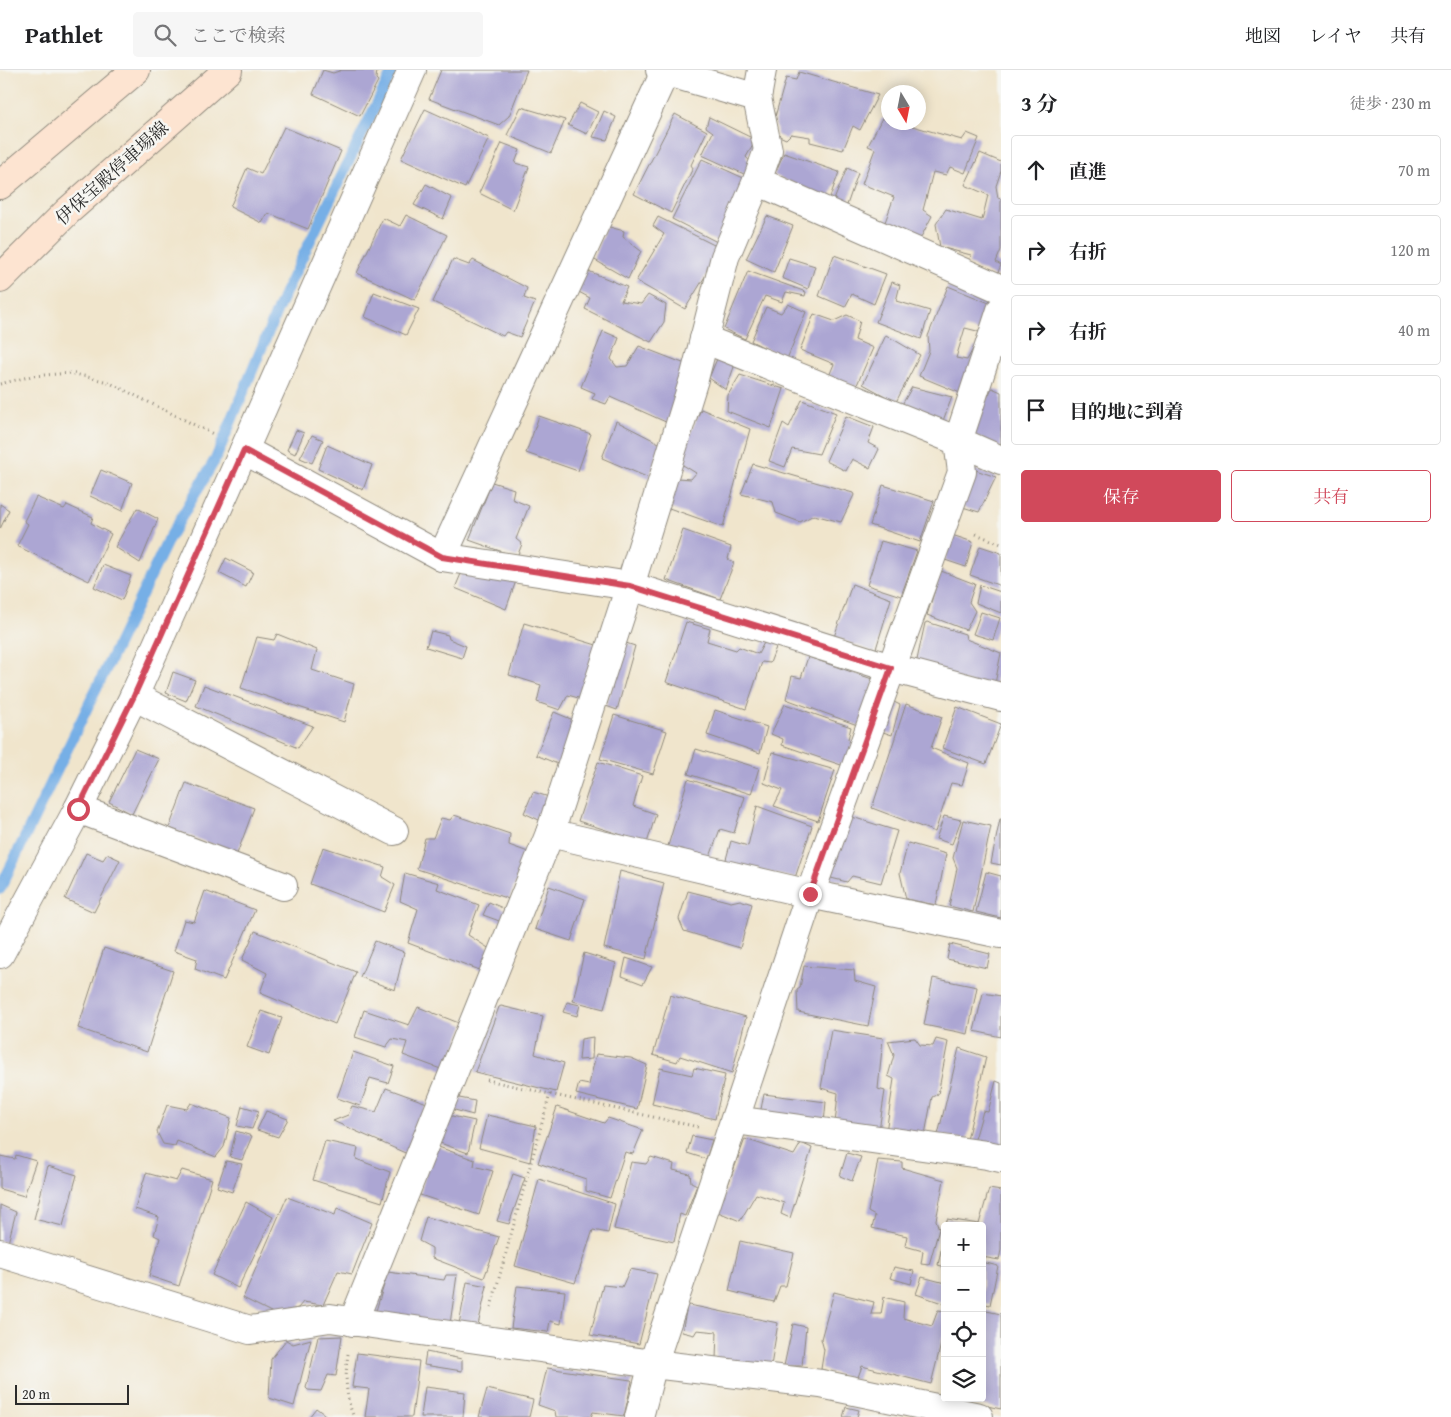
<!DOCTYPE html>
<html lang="ja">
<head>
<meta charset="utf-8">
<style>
  :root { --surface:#fff; --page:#f6f6f6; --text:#202124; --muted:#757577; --line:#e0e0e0; --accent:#d1495b }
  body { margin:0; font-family:"Gentium Book Plus","Noto Serif JP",serif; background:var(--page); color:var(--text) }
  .controls { position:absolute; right:15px; bottom:15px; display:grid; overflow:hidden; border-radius:5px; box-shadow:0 2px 12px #0003 }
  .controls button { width:45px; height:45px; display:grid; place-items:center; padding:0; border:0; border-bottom:1px solid var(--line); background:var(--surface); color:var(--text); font:25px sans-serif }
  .compass { position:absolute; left:881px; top:15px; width:45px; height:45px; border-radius:50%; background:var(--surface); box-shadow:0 2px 12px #0003; rotate:170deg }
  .scale { position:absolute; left:15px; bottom:12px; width:114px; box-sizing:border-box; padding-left:5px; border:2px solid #2b2b2b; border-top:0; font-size:14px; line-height:18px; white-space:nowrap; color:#2b2b2b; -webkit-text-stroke:4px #f6f6f2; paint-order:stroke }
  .stop { position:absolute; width:15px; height:15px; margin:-11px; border:4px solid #d1495b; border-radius:50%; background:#fff }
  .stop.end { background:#d1495b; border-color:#fff; box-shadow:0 1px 5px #0008 }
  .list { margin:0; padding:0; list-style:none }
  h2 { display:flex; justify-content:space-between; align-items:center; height:65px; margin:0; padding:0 20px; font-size:21px }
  h2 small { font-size:16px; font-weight:400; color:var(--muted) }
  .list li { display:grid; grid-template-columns:32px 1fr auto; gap:15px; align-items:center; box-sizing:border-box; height:70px; margin:0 10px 10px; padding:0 10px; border:1px solid var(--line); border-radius:5px }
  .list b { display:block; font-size:19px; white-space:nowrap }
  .list em { font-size:16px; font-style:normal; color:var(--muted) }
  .actions { display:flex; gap:10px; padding:15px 20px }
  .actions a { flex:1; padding:11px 0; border:1px solid var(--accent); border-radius:5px; text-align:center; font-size:18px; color:var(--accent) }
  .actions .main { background:var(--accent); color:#fff }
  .icon { flex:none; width:28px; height:28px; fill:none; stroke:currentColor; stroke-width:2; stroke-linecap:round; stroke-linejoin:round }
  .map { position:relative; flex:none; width:1001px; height:1347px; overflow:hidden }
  header { display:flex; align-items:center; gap:30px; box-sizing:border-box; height:70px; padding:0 25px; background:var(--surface); border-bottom:1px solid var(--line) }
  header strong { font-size:24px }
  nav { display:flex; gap:28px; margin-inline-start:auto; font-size:18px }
  .search { width:350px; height:45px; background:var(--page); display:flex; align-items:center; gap:12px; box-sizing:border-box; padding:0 18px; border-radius:5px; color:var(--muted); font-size:19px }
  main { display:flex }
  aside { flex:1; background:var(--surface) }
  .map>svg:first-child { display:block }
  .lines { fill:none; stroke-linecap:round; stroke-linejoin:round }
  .stream { stroke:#76afe6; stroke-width:11 }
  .building { fill:#aca6d3 }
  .street-casing { stroke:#8e887c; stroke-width:30 }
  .secondary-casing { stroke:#8e887c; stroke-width:30 }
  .path { stroke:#8e887c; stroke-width:3; stroke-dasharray:1 4; stroke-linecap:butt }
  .street { stroke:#fff; stroke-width:28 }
  .secondary { stroke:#fde4d1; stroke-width:28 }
  .route { stroke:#d1495b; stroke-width:6 }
  .labels { text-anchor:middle; stroke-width:5; stroke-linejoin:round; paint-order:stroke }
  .street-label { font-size:18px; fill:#2b2b2b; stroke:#f6f6f2 }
</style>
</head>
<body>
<header>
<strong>Pathlet</strong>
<div class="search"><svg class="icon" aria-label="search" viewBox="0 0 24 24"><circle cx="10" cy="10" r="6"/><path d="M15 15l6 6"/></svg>ここで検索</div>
<nav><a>地図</a><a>レイヤ</a><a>共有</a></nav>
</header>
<main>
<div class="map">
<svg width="1001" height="1347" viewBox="0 0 1001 1347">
  <rect width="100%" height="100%" fill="#f6f6f2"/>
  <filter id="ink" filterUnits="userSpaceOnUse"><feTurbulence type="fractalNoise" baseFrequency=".02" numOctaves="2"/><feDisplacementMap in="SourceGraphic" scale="10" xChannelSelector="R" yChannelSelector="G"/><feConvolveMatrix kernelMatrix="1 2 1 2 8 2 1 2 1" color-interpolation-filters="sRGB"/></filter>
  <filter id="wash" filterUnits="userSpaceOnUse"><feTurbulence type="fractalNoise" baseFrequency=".0096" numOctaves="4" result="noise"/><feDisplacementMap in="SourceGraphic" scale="20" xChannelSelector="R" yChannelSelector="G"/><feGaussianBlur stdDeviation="1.12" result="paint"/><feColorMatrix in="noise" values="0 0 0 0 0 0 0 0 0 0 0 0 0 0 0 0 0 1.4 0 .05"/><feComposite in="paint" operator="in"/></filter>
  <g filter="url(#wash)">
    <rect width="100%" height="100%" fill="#f0e5cc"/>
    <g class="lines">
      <polyline class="stream" points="0,819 167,472 216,388 282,229 393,0"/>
    </g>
    <g id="blocks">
      <g class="building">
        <polygon points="323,0 333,3 342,0 377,0 376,9 378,11 360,46 313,24"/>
        <polygon points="441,0 527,0 509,46 499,55 429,29"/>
        <polygon points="799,2 878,25 860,60 853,56 843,80 810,72 810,67 791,64 786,69 777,65 775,47 786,8 796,10"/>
        <polygon points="580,33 598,42 587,64 568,55"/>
        <polygon points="521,37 565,50 551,83 507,65"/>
        <polygon points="425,39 489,68 465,118 401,89"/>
        <polygon points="604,41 616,47 607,70 593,67"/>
        <polygon points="675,44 707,61 691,95 693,98 671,143 634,124"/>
        <polygon points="709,47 756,70 746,87 755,97 744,104 702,85 713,62 706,57"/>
        <polygon points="882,48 888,50 888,52 898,52 962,70 967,63 979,68 965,103 950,97 946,105 933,102 923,140 932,146 920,169 884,155 894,127 862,114 875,79 868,76"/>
        <polygon points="284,57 341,81 308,159 268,143 262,153 230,137 247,98 261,104"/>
        <polygon points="502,73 520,80 515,93 529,97 513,140 479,123"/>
        <polygon points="784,83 839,102 829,130 774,105"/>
        <polygon points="980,83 1001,92 1001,101 996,116 998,128 1001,129 1001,180 996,192 1001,195 996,207 969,194 971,185 940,177 936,154 946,139 982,150 988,125 965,115"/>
        <polygon points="702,89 750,111 721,174 672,149"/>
        <polygon points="847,98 858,103 846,138 834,130"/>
        <polygon points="426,114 452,128 443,149 414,135"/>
        <polygon points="406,145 447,165 415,230 357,203 383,148 400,156"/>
        <polygon points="767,146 793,156 774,202 746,189"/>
        <polygon points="658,147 722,179 685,239 636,211 664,164 653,156"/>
        <polygon points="606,156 624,161 623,167 641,181 628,209 593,189"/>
        <polygon points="834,185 886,204 874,234 852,224 845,237 819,226"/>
        <polygon points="789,188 815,196 808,219 782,208"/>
        <polygon points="453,189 469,195 473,190 527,218 524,228 535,232 520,267 506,262 503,266 433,232"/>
        <polygon points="586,200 627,217 621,231 641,234 648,225 666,235 664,252 651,272 585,239 590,228 577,221"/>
        <polygon points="748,201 806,222 805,226 786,222 782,232 765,226 745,269 724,259"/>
        <polygon points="892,212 900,215 896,231 930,241 921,269 876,252"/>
        <polygon points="948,216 994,235 985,263 965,258 956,288 967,290 974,277 978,278 960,323 919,306 929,281 928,266"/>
        <polygon points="374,222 419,239 406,265 365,247"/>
        <polygon points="788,234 806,242 787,289 751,271 766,237 781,243"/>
        <polygon points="814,244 834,251 847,245 860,251 855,270 873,278 856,317 829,306 834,294 800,280"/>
        <polygon points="603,261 619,268 611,289 617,297 627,296 639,276 688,295 668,353 610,327 606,334 592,329 595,323 581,317"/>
        <polygon points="886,265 920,285 896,332 863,314"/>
        <polygon points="719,284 736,291 726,320 709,308"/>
        <polygon points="740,305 784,319 771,358 727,341 728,325"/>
        <polygon points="912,317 952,327 941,356 900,338"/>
        <polygon points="992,318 1001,322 1001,378 970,363"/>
        <polygon points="802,330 836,343 819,384 792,379 785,397 769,391 783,353 789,357"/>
        <polygon points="701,339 750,359 723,457 666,437 677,408 691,409 696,403 678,392"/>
        <polygon points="539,346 591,364 578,401 526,383"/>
        <polygon points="846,346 874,357 868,373 879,379 870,398 852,389 846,401 826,391"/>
        <polygon points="616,351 661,374 649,408 602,388"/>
        <polygon points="296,360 304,363 295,384 287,380"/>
        <polygon points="312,365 323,370 312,393 300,388"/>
        <polygon points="327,375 372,395 363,420 318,399"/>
        <polygon points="753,394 853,423 854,425 841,452 814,445 800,452 776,443 773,432 741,424"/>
        <polygon points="973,399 996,407 979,442 956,435"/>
        <polygon points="101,400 132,413 122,441 90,426"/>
        <polygon points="492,412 514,419 512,429 529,436 516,469 522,474 517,487 469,470"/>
        <polygon points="883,415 934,431 920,472 870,455"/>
        <polygon points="36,427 64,439 67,435 93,447 91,453 111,464 89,511 17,476 28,454 24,451"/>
        <polygon points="0,434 9,440 0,459"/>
        <polygon points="137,438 158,449 140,493 115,477"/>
        <polygon points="683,460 731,477 728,489 734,493 720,529 666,510"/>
        <polygon points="952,465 973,472 966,497 945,490"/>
        <polygon points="881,471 917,481 901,526 867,515"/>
        <polygon points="980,476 1001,483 1001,516 970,505"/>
        <polygon points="226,488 253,502 246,517 219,503"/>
        <polygon points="466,492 516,511 506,539 455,518"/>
        <polygon points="103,495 131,506 122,530 94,517"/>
        <polygon points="941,501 975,514 969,532 975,541 966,560 927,545"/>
        <polygon points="852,514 891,529 875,582 834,567"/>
        <polygon points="980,515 1001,522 1001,543 976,533"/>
        <polygon points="981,542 1000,548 993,570 973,564"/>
        <polygon points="686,552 710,559 707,571 736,580 739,577 758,584 767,567 778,572 770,593 762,592 746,639 666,612"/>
        <polygon points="927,552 965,564 966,569 1001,583 994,619 915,599 925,553"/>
        <polygon points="524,553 603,577 585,630 568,625 560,640 537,632 541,615 509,605"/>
        <polygon points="431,561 448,565 449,569 466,576 462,588 426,577"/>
        <polygon points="277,564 317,580 312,600 354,614 344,652 241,618 257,567 274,570"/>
        <polygon points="626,573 635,576 617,640 606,636"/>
        <polygon points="808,587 875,610 860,656 786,629 792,606 801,608"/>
        <polygon points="173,602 195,610 186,631 166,623"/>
        <polygon points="204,615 313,656 298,678 196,636"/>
        <polygon points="888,629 900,635 892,665 877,660"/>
        <polygon points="785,634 851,657 848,669 854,672 844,696 782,675 783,669 771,664"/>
        <polygon points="906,634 942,647 931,678 969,693 962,715 951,713 935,762 872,738"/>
        <polygon points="957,637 1001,654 986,694 942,678"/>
        <polygon points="715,640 767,657 760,683 707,665"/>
        <polygon points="554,642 578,652 560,695 536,685"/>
        <polygon points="614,645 667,661 653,704 600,689"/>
        <polygon points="135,679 159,689 132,744 109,732"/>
        <polygon points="696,679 759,698 751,724 688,704"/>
        <polygon points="772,682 835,700 818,751 774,736 782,720 764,713"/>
        <polygon points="598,692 642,706 633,736 656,744 647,773 578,751"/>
        <polygon points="688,709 745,727 734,763 720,759 710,787 668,776"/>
        <polygon points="186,713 254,738 237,784 169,758"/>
        <polygon points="533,722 549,727 539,750 524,743"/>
        <polygon points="757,736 812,756 795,808 725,793 731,771 748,776"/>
        <polygon points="454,745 510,764 509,775 528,782 509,829 417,799 425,768 433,768 441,748 450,750"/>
        <polygon points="849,746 897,761 881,813 852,806 847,812 827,807"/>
        <polygon points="944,746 961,750 952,774 936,769"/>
        <polygon points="1000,749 1001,749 1001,795 991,793"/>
        <polygon points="963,750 991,756 973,842 949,836 957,798 953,788"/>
        <polygon points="908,773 946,784 936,835 906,829 900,803"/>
        <polygon points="323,777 385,797 382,807 395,815 384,842 310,814"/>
        <polygon points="86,783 103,790 107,784 120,790 94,842 65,829"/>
        <polygon points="620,801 664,813 646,889 604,878"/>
        <polygon points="986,802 1001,806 1001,848 976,842"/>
        <polygon points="405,803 439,813 437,819 479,835 468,865 493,881 485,902 408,873 418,839 400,831"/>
        <polygon points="549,816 585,829 571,871 535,859"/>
        <polygon points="205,821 255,840 224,910 195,899 197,889 174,881 184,850 194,852"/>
        <polygon points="688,821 731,832 740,830 752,834 740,878 684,861 679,849"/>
        <polygon points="489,832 507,840 502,852 483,845"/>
        <polygon points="255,861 356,902 335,954 260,923 267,903 242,890"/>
        <polygon points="375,871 404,882 395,920 360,907"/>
        <polygon points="950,874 990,884 987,898 947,889"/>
        <polygon points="104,878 173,901 147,982 78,958"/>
        <polygon points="584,883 616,893 604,939 573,931"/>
        <polygon points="626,888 652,897 643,914 622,906"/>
        <polygon points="804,896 854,900 855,911 876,917 868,956 798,942 797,920 800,918"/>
        <polygon points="933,908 977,917 968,964 924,955"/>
        <polygon points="983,923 1001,926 1001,967 974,961"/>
        <polygon points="670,925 746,947 732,1003 680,986 677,992 653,985"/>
        <polygon points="567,932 580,935 577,946 563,942"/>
        <polygon points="501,936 543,946 535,984 564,993 556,1022 475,1002 499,937"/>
        <polygon points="418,937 464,955 446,1001 403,985 407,972 392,969 386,977 355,967 364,940 409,955"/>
        <polygon points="261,941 282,948 269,985 247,977"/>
        <polygon points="831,960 883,968 878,1019 885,1021 879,1060 835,1054 838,1023 821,1018"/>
        <polygon points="593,967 592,989 579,990 581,969"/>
        <polygon points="915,968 920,975 933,976 936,969 948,972 938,1024 932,1027 924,1070 886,1062 894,1009 888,1006 894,985 888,971"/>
        <polygon points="959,978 986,987 967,1070 938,1065"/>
        <polygon points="353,982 394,996 388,1013 370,1008 360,1036 337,1028"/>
        <polygon points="596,984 631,988 647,995 637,1039 576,1024 579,1013 589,1015"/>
        <polygon points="660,998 692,1005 694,998 725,1005 715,1049 652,1034"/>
        <polygon points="996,1011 1001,1013 1001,1081 973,1076 983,1041 988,1042"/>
        <polygon points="386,1018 427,1033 412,1086 333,1051 348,1045 352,1036 376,1042"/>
        <polygon points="764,1024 826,1032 824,1053 760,1044"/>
        <polygon points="454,1027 475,1031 473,1045 451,1039"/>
        <polygon points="191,1033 231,1048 224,1077 216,1087 177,1071 175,1076 163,1074 157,1062 167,1035 187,1039"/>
        <polygon points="242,1036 259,1041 252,1059 237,1056"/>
        <polygon points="557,1037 604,1053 608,1048 643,1060 633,1084 625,1082 610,1128 586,1121 586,1109 538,1093"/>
        <polygon points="266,1041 288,1049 278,1067 257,1060"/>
        <polygon points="447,1045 475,1051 468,1083 440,1073"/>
        <polygon points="487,1045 536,1056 530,1092 479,1078"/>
        <polygon points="236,1061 252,1066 242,1090 230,1087"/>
        <polygon points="692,1066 712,1070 706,1089 687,1083"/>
        <polygon points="745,1069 794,1085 801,1073 812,1078 790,1148 781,1144 784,1133 756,1124 740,1151 718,1142"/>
        <polygon points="325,1071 358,1078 356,1089 390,1102 382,1132 313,1110"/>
        <polygon points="433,1075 475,1090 474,1096 493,1101 479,1145 420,1125"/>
        <polygon points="847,1083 861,1087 852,1111 840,1106"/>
        <polygon points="16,1085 36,1091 24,1126 0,1119 0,1086 15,1089"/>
        <polygon points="651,1087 674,1094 673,1100 690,1104 691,1112 697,1115 685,1146 680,1144 674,1172 614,1159 631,1092 646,1094"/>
        <polygon points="878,1090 902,1092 902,1098 944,1110 936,1150 939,1159 929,1195 921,1194 923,1181 905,1176 907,1166 872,1158 875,1146 868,1142"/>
        <polygon points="226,1091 242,1094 232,1122 217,1117"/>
        <polygon points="48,1096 77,1105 63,1156 34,1149"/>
        <polygon points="182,1100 212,1109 179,1216 149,1206 160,1168 154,1165 159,1147 135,1139 146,1103 176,1111"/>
        <polygon points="513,1104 525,1108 509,1154 497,1151"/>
        <polygon points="539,1109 615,1134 608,1163 593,1160 575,1213 515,1196"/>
        <polygon points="989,1119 1001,1121 1001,1180 999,1190 982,1187 982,1156 946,1156 947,1149 979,1154"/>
        <polygon points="287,1127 335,1145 337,1138 372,1153 352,1204 338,1201 323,1235 303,1232 298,1238 273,1243 243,1228"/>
        <polygon points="246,1132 273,1147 238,1218 212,1205"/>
        <polygon points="0,1135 16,1142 8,1173 0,1171"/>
        <polygon points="426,1147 499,1167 484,1208 432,1188 432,1178 419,1171"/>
        <polygon points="944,1166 945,1167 945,1197 938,1195"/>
        <polygon points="740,1171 794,1183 786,1216 780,1216 774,1232 729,1221"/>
        <polygon points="982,1192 998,1196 990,1235 982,1233"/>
        <polygon points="894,1197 914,1201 911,1214 890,1208"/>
        <polygon points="630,1199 657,1204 639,1274 590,1265 603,1215 622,1217"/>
        <polygon points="388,1202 444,1210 446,1205 457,1205 450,1254 375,1244"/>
        <polygon points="922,1207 945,1213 945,1234 916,1224"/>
        <polygon points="467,1212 487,1216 478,1255 459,1254"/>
        <polygon points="517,1216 565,1221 561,1254 550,1251 548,1262 511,1258"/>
        <polygon points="834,1222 874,1232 871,1244 881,1244 884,1227 904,1232 903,1248 932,1256 938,1240 945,1241 945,1258 931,1314 862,1296 857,1310 821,1299 824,1280 821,1269"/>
        <polygon points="689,1235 778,1253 771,1296 716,1289 717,1262 697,1260 694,1265 682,1262 687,1236"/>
        <polygon points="982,1240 1001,1244 1001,1339 955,1329 982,1328"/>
        <polygon points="793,1254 806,1257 802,1296 784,1296"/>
        <polygon points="342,1266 336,1306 328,1305 321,1321 308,1320 306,1318 318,1267"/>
        <polygon points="311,1269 294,1336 269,1328 271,1289 286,1270 293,1274"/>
        <polygon points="426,1282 462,1289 462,1301 424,1295"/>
        <polygon points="357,1283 419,1291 412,1347 365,1347 369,1319 352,1317"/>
        <polygon points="547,1298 631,1310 632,1311 624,1346 593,1342 591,1347 556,1347 555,1341 538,1335"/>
        <polygon points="425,1317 465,1322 463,1347 421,1347"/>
        <polygon points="487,1319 533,1330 529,1347 479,1347"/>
        <polygon points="846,1337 859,1340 857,1347 843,1347"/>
        <polygon points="316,1338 328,1347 309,1347"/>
      </g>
    </g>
  </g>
  <g filter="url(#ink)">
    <use href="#blocks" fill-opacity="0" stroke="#8e887c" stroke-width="1"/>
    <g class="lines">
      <defs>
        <g id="street">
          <polyline points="660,0 757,28"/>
          <polyline points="762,0 757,28 768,80 757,111 1001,219"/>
          <polyline points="704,269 958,371 1001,390"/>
          <polyline points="244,380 442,487 630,516 891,598 1001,627"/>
          <polyline points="442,487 665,2"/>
          <polyline points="134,626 394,761"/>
          <polyline points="78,739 283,816"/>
          <polyline points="550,763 810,824 1001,864"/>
          <polyline points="0,884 78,739 134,626 244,380 412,0"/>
          <polyline points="735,1050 987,1085 1001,1088"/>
          <polyline points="0,1183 250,1260 330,1248 653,1294 821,1314 979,1347"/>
          <polyline points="353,1252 550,763 630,516 694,309 725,187 757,111"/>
          <polyline points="639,1347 653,1294 810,824 962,402 958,371 1001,240"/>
        </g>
        <g id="secondary">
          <polyline points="0,115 136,0"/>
          <polyline points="0,209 68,141 228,0"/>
        </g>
      </defs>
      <use href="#street" class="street-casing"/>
      <use href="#secondary" class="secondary-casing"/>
      <g class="path">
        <polyline points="0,314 32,306 71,303 108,312 215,365"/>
        <polyline points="976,464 1001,474"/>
        <polyline points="487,1010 698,1057"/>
        <polyline points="491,1237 550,1024"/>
        <path d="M348,1284C345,1304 345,1328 354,1347"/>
      </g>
      <use href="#street" class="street"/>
      <use href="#secondary" class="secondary"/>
    </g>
  </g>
  <g class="lines" filter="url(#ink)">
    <polyline class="route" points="78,739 134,626 244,380 442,487 630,516 891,598 810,824"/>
  </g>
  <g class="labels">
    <g class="street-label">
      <text transform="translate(112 103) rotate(-42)" y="6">伊保宝殿停車場線</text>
    </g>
  </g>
</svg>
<div class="controls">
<button>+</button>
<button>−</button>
<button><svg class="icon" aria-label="locate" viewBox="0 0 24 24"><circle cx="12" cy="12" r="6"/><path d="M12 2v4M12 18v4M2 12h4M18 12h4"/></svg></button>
<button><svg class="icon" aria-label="layers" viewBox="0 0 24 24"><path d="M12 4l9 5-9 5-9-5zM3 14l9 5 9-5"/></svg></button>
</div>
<svg class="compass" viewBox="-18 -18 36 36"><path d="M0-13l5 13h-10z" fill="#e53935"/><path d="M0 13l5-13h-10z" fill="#757577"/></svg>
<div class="scale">20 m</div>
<div class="stop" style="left:78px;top:739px"></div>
<div class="stop end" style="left:810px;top:824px"></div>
</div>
<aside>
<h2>3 分<small>徒歩 · 230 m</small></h2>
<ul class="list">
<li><svg class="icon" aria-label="ahead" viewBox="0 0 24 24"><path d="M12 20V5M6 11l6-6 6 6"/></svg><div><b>直進</b></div><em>70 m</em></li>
<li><svg class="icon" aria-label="right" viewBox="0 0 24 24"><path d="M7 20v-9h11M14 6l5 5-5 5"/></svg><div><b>右折</b></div><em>120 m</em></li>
<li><svg class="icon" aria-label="right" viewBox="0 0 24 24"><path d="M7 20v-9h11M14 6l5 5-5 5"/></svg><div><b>右折</b></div><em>40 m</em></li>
<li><svg class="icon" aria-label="arrive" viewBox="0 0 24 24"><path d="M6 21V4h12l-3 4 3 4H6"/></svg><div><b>目的地に到着</b></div></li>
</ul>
<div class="actions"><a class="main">保存</a><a>共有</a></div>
</aside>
</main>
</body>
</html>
